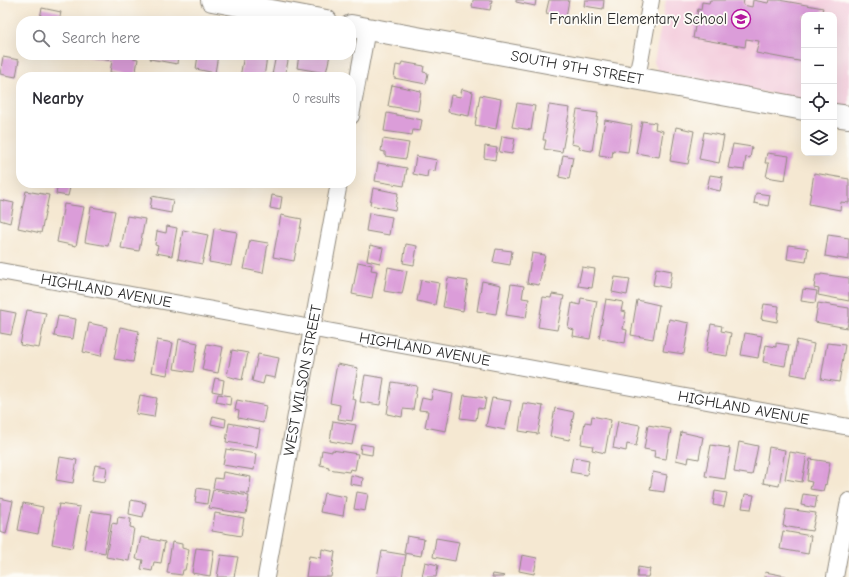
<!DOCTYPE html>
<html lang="en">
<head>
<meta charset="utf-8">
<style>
  :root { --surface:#fff; --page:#f7f7f7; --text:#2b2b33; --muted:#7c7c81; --line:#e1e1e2 }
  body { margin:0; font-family:"Comic Neue",sans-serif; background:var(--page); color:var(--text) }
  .controls { position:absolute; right:12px; top:12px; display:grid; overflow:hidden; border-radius:8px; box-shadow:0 4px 16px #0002 }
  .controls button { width:36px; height:36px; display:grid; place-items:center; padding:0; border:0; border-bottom:1px solid var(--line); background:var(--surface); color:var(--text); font:20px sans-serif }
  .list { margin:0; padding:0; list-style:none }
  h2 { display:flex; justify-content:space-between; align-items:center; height:52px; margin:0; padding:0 16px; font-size:17px }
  h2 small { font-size:13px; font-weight:400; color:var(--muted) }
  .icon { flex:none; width:22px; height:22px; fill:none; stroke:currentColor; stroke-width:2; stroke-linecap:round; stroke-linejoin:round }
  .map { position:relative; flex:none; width:849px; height:577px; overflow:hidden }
  .search { position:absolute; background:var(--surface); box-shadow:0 4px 16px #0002; left:16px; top:16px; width:340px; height:44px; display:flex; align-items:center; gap:10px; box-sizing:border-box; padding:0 14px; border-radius:16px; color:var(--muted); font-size:15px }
  .panel { position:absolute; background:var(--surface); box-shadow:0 4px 16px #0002; left:16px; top:72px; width:340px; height:116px; border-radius:16px }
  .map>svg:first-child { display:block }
  .built { fill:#f4cfde }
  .building { fill:#db9dd9 }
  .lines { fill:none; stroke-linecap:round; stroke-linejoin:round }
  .street-casing { stroke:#908a7e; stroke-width:18 }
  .primary-casing { stroke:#908a7e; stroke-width:24 }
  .street { stroke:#fff; stroke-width:16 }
  .primary { stroke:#fff; stroke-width:22 }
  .labels { text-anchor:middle; stroke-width:3.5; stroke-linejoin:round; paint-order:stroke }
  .poi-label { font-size:15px; fill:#2b2b2b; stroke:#fdfcf7; text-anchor:end }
  .street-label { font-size:15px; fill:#2b2b2b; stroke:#fdfcf7 }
</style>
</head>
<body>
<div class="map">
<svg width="849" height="577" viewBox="0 0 849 577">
  <rect width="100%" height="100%" fill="#fdfcf7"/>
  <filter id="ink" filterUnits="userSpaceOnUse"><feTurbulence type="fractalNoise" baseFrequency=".025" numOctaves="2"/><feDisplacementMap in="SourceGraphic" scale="8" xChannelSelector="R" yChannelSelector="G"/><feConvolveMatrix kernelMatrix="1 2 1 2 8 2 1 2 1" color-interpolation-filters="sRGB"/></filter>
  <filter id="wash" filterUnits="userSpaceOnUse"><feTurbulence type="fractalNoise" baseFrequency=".012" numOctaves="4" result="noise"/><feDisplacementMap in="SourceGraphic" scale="16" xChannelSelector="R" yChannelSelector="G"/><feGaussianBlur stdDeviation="0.9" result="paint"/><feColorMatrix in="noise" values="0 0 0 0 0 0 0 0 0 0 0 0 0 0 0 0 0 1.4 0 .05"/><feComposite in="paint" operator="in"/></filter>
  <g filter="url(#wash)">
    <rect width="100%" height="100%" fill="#f5e8d2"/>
    <polygon class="built" points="666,0 849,0 849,108 834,105 834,15 804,15 804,100 658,71 654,62"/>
    <g id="blocks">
      <g class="building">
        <polygon points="473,0 492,0 490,10 472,7"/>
        <polygon points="516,0 536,0 535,6 516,2"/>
        <polygon points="549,0 569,0 566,17 546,13"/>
        <polygon points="585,0 604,0 603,9 584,6"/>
        <polygon points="710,0 744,0 743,5 752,7 753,0 768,3 769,0 779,0 823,8 821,15 804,15 804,62 756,53 759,41 746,39 745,47 693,38 698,9 701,10 702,2 709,3"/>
        <polygon points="42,8 61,12 59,21 40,18"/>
        <polygon points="83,55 126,55 125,56 138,59 135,77 110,72 112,61 83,56"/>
        <polygon points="151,55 178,55 177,64 150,59"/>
        <polygon points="198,55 218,55 215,73 196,69"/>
        <polygon points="244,55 254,55 267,57 264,77 240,77"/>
        <polygon points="276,55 289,55 285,77 272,75"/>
        <polygon points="299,55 330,55 326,73 297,68"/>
        <polygon points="3,57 19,60 16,77 0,74"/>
        <polygon points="402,62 424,66 423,72 428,73 426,84 394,78 396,65 401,66"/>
        <polygon points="295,73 314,76 314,77 294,77"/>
        <polygon points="392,85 421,91 418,111 388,106"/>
        <polygon points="462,89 473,92 469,116 448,112 451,95 460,97"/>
        <polygon points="480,95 501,99 496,129 475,125"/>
        <polygon points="517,103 535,106 531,130 512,127"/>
        <polygon points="549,105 570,108 562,152 544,149 546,140 543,140"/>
        <polygon points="577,110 598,113 592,151 579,149 580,146 571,144"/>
        <polygon points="387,113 422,120 420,131 413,130 412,135 384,131"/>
        <polygon points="605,120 632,125 628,152 613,150 612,157 599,155"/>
        <polygon points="642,121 656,123 655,129 663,131 659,157 636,153"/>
        <polygon points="676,127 694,131 688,164 670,161"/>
        <polygon points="704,132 724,136 719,163 699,159"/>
        <polygon points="502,136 515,138 512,154 499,152"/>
        <polygon points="383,139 409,143 406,159 385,156 385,152 381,151"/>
        <polygon points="733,144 752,147 750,158 746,157 744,170 728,168"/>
        <polygon points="485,146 497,148 495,160 484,158"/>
        <polygon points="767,153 789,156 785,180 766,177 769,163 765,163"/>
        <polygon points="563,155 573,157 569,179 559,177"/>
        <polygon points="416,156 437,160 435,171 428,170 427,177 413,174"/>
        <polygon points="378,163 407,168 404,186 375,181"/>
        <polygon points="814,173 849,179 849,203 841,202 840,210 809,204"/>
        <polygon points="710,175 723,177 720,191 707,188"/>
        <polygon points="58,183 71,183 68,196 56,194"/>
        <polygon points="373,188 398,193 395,210 370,205"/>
        <polygon points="26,191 49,195 41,233 18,228"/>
        <polygon points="756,193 770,195 768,206 754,203"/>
        <polygon points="272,195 282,197 280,210 270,208"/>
        <polygon points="152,196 173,200 171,213 150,209"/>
        <polygon points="0,200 14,203 10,223 0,220"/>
        <polygon points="64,204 84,207 76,246 57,242"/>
        <polygon points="91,207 115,211 108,246 85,242"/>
        <polygon points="369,213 392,217 389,235 366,231"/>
        <polygon points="281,215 302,219 294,261 273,257"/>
        <polygon points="127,216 145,219 139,251 121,248"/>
        <polygon points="167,226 177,228 172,256 156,253 158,246 155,245 157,231 166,233"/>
        <polygon points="214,228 237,232 231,266 209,262"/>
        <polygon points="183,230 208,235 202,264 178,259"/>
        <polygon points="828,235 849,238 849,260 825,256"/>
        <polygon points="250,240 268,243 263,273 244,269"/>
        <polygon points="406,244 417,246 414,265 403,263"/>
        <polygon points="370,245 383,248 380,263 367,260"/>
        <polygon points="789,245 808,248 806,262 787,259"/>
        <polygon points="496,249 512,251 510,265 493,262"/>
        <polygon points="532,253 545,255 539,285 527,283"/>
        <polygon points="358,262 372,265 371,270 377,271 372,298 352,294"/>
        <polygon points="388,267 407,271 402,294 384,291"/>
        <polygon points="582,267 595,269 592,288 578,286"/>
        <polygon points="656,268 672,271 669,288 653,285"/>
        <polygon points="821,274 849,278 849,301 818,295 819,289 814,288 816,275 821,275"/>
        <polygon points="615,277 630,279 627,295 612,292"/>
        <polygon points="448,278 468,281 463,311 443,307"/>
        <polygon points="421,280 439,283 435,305 417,301"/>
        <polygon points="482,281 501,285 496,314 477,311"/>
        <polygon points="511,284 524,286 522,298 529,299 526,318 506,315"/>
        <polygon points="803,289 817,291 815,303 801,301"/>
        <polygon points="552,294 564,296 557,330 538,327 543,297 551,298"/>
        <polygon points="581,298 597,301 590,339 573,336 574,330 568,328 572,303 580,305"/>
        <polygon points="606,299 623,302 621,311 626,312 623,329 627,330 625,343 599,338"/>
        <polygon points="637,300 659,305 653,339 631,335"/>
        <polygon points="818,303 849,308 849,317 847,328 815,322"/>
        <polygon points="764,304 779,306 777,322 761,319"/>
        <polygon points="0,310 16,313 11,335 0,333"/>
        <polygon points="27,310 46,313 39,348 20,345"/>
        <polygon points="58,316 76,319 73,339 54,336"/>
        <polygon points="669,319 689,323 684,354 663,351"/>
        <polygon points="89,323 107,327 101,356 83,352"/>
        <polygon points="711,324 722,326 721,331 731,333 727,356 706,353"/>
        <polygon points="120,327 139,331 133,362 114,359"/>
        <polygon points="745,333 762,336 758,358 741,355"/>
        <polygon points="179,339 198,343 193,372 174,369"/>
        <polygon points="157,340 173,343 167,375 151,372"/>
        <polygon points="797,340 814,344 807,377 791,374"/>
        <polygon points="776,343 789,345 785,366 763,362 766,345 776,347"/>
        <polygon points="827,343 845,345 839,382 821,379"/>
        <polygon points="207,344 223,347 218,373 202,370"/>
        <polygon points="232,350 248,353 242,380 227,376"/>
        <polygon points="258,354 279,358 275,378 265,376 263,384 252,381"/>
        <polygon points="337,364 358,368 352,399 356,400 352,421 338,419 340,405 330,403"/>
        <polygon points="365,375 384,378 380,405 360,402"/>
        <polygon points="215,378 224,380 222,393 212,391"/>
        <polygon points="392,382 417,386 413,410 403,409 402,417 387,414"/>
        <polygon points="433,390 453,394 446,431 425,427 428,411 419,410 422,398 431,400"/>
        <polygon points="218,394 231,396 230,405 216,402"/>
        <polygon points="140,395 157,398 154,417 136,414"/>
        <polygon points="464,395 486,398 484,409 478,408 476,420 460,418"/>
        <polygon points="492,398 511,401 505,430 486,426"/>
        <polygon points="237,400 266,406 263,423 238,418 239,411 235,410"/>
        <polygon points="523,403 543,406 538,434 519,431"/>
        <polygon points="555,408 574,412 569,440 550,436"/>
        <polygon points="213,416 226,419 225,427 211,424"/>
        <polygon points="592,416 611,420 605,453 592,450 593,446 581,444 585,422 591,423"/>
        <polygon points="333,421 356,425 352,445 330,441"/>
        <polygon points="618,421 640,425 636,446 627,444 626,451 613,448"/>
        <polygon points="229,423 260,429 257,447 226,442"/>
        <polygon points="648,425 671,429 666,459 654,457 655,451 644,449"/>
        <polygon points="681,432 703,437 699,459 689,457 688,463 676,460"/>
        <polygon points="739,442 758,446 752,475 734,472"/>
        <polygon points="361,444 373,446 372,455 360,453"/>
        <polygon points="711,445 730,448 725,479 705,476"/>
        <polygon points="769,447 785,450 779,486 763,483"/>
        <polygon points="226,449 256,454 254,470 223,465"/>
        <polygon points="322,450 332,452 332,450 358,454 355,470 350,469 349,472 328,469 329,467 320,465"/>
        <polygon points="790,452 807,455 802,482 785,479"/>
        <polygon points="60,457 77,460 73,483 56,480"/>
        <polygon points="573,457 589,460 587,475 570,472"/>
        <polygon points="810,459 830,462 826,485 825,484 823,491 810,489 812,482 807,481"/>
        <polygon points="95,465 107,467 105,482 92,480"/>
        <polygon points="223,472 251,477 249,494 213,488 215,478 222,479"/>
        <polygon points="653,472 667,475 664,492 650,490"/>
        <polygon points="351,475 363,478 362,486 350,484"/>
        <polygon points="197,488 209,490 207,504 195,502"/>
        <polygon points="213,490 249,496 246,514 209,508"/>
        <polygon points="715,491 727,493 724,507 713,505"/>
        <polygon points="357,492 368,494 365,511 354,509"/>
        <polygon points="324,493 346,497 343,516 320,512"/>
        <polygon points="745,494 754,495 751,509 742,508"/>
        <polygon points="803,494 817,496 815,508 801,505"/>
        <polygon points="0,498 13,501 6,534 0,532"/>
        <polygon points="131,500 146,503 143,517 129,514"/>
        <polygon points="23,503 43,507 38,534 18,530"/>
        <polygon points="59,504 80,507 72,548 52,544"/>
        <polygon points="786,509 816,513 812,531 783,526"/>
        <polygon points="91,511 111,514 105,553 84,549"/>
        <polygon points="215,513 244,518 241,536 212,531"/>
        <polygon points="118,517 131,519 130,527 134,528 129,561 106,557 112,523 117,524"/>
        <polygon points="783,531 811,536 808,554 780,549"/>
        <polygon points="407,536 424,539 421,556 404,553"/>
        <polygon points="141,537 165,542 161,563 154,562 152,571 141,569 143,560 136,559"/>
        <polygon points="436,538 459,542 455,561 433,557"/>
        <polygon points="172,542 182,544 182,548 189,550 185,570 183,570 182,575 167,573"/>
        <polygon points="196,548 214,550 210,576 192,573"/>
        <polygon points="322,549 335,552 331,577 306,577 309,556 321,558"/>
        <polygon points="382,551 406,555 402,577 377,577"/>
        <polygon points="221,555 238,557 234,577 217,577"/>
        <polygon points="522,555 537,558 534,574 519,571"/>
        <polygon points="425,562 438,565 436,577 422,577"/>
        <polygon points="638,567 650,569 648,577 637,577"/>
        <polygon points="765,572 786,576 786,577 764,577"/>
        <polygon points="493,574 505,576 504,577 492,577"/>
      </g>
    </g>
  </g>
  <g filter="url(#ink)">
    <use href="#blocks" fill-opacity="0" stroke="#908a7e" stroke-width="1"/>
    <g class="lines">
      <defs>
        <g id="street">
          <polyline points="637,78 651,0"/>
          <polyline points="351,116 367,29"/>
          <path id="s1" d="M0,271L849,427"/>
          <path id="s2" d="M266,577L339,183"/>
          <polyline points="835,577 849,501"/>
        </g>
        <g id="primary">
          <polyline points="212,0 326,21"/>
          <path id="s3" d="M351,26L804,109"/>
          <polyline points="834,115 849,117"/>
        </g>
      </defs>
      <use href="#street" class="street-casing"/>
      <use href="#primary" class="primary-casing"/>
      <use href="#street" class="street"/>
      <use href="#primary" class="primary"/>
    </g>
  </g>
  <defs>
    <symbol id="school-ring" viewBox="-11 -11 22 22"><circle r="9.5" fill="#fdfcf7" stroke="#b5179e" stroke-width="1.5"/><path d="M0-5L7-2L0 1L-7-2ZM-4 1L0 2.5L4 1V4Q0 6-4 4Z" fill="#b5179e"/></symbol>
  </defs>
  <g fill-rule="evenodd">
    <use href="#school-ring" x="730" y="8" width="22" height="22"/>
  </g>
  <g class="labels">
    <g class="poi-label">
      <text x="727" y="24">Franklin Elementary School</text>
    </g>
    <g class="street-label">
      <text dy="5" stroke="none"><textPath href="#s3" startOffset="230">SOUTH 9TH STREET</textPath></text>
      <text dy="5" stroke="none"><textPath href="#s1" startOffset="108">HIGHLAND AVENUE</textPath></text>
      <text dy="5" stroke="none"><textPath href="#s1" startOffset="432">HIGHLAND AVENUE</textPath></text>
      <text dy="5" stroke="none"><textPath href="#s2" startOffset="200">WEST WILSON STREET</textPath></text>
      <text dy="5" stroke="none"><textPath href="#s1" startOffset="756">HIGHLAND AVENUE</textPath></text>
    </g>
  </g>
</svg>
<div class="controls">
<button>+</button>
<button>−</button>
<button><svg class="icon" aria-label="locate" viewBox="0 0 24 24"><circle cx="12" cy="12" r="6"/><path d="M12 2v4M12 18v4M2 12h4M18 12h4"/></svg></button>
<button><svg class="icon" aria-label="layers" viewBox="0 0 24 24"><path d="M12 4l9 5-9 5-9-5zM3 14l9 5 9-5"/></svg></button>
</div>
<div class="search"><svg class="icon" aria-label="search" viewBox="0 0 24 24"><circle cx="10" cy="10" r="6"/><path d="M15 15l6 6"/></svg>Search here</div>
<section class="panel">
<h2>Nearby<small>0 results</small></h2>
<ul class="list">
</ul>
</section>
</div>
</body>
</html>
